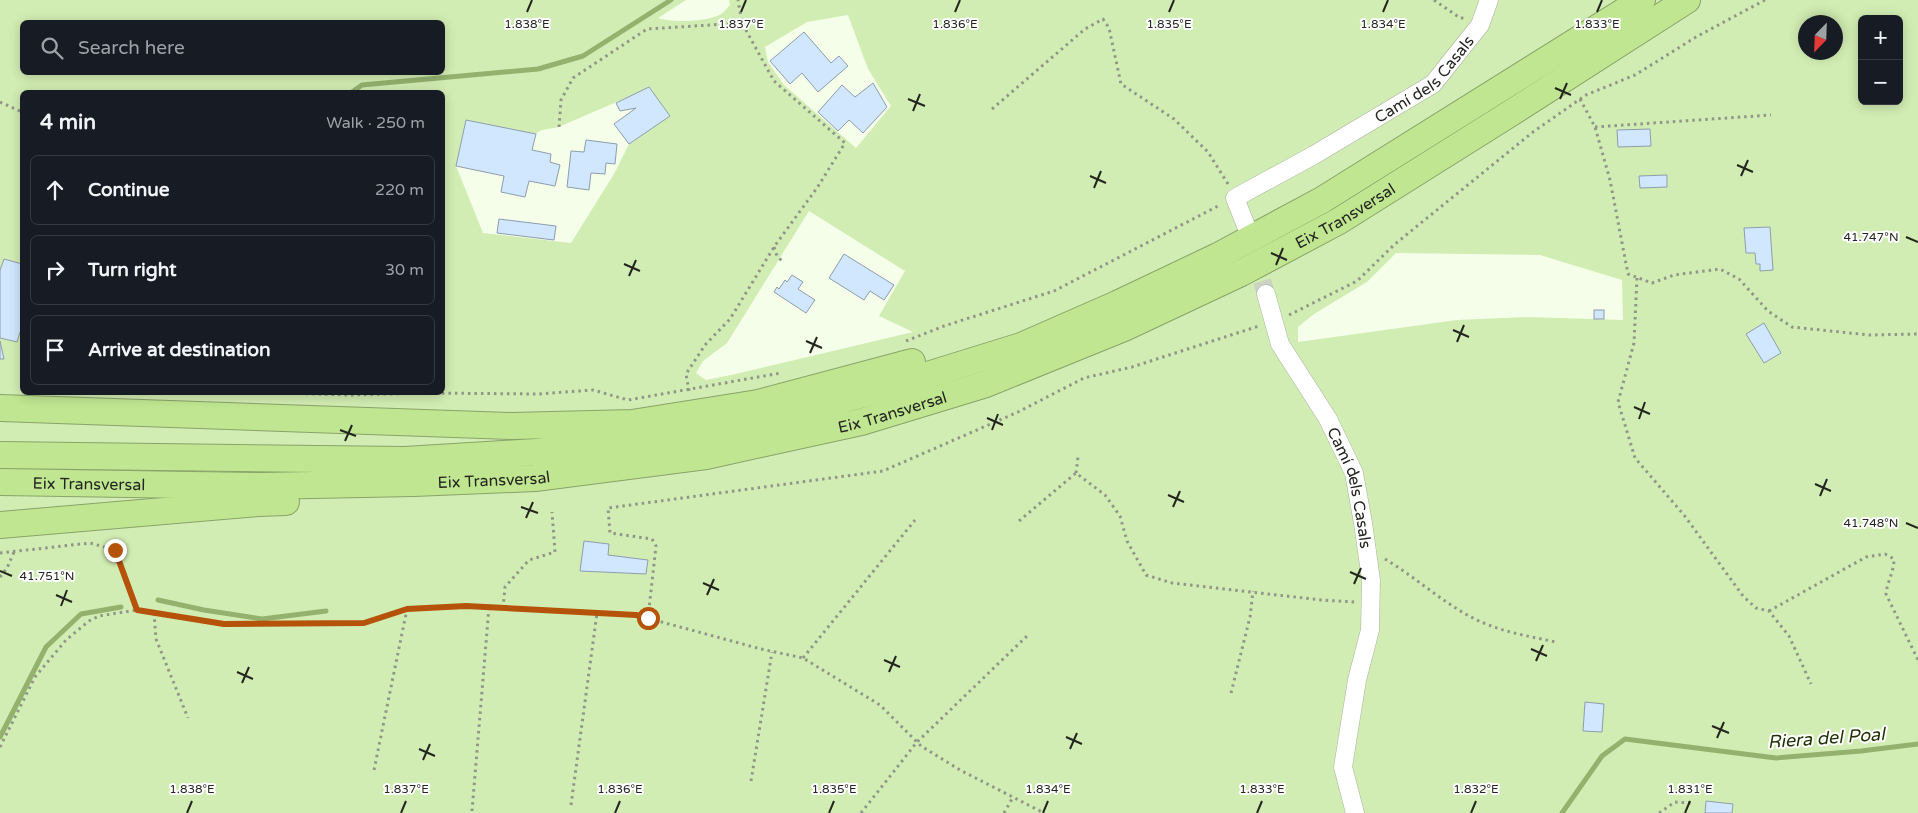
<!DOCTYPE html>
<html lang="en">
<head>
<meta charset="utf-8">
<style>
  :root { --surface:#171b24; --page:#20242c; --text:#f1f3f6; --muted:#9ea1a6; --line:#363941 }
  body { margin:0; font-family:"Varela Round",sans-serif; background:var(--page); color:var(--text) }
  .controls { position:absolute; right:15px; top:15px; display:grid; overflow:hidden; border-radius:8px; box-shadow:0 2px 12px #0003 }
  .controls button { width:45px; height:45px; display:grid; place-items:center; padding:0; border:0; border-bottom:1px solid var(--line); background:var(--surface); color:var(--text); font:25px sans-serif }
  .compass { position:absolute; left:1798px; top:15px; width:45px; height:45px; border-radius:50%; background:var(--surface); box-shadow:0 2px 12px #0003; rotate:203deg }
  .stop { position:absolute; width:15px; height:15px; margin:-11px; border:4px solid #b45309; border-radius:50%; background:#fff }
  .stop.end { background:#b45309; border-color:#fff; box-shadow:0 1px 5px #0008 }
  .list { margin:0; padding:0; list-style:none }
  h2 { display:flex; justify-content:space-between; align-items:center; height:65px; margin:0; padding:0 20px; font-size:21px }
  h2 small { font-size:16px; font-weight:400; color:var(--muted) }
  .list li { display:grid; grid-template-columns:32px 1fr auto; gap:15px; align-items:center; box-sizing:border-box; height:70px; margin:0 10px 10px; padding:0 10px; border:1px solid var(--line); border-radius:8px }
  .list b { display:block; font-size:19px; white-space:nowrap }
  .list em { font-size:16px; font-style:normal; color:var(--muted) }
  .icon { flex:none; width:28px; height:28px; fill:none; stroke:currentColor; stroke-width:2; stroke-linecap:round; stroke-linejoin:round }
  .map { position:relative; flex:none; width:1918px; height:813px; overflow:hidden }
  .search { position:absolute; background:var(--surface); box-shadow:0 2px 12px #0003; left:20px; top:20px; width:425px; height:55px; display:flex; align-items:center; gap:12px; box-sizing:border-box; padding:0 18px; border-radius:8px; color:var(--muted); font-size:19px }
  .panel { position:absolute; background:var(--surface); box-shadow:0 2px 12px #0003; left:20px; top:90px; width:425px; height:305px; border-radius:8px }
  .map>svg:first-child { display:block }
  .green { fill:#d2edb3; fill-rule:evenodd }
  .lines { fill:none; stroke-linecap:round; stroke-linejoin:round }
  .stream { stroke:#94b26e; stroke-width:5 }
  .building { fill:#d0e7fd; stroke:#8e9dae }
  .minor-tunnel { stroke:#cad3c1; stroke-width:18; stroke-dasharray:18 9; stroke-linecap:butt }
  .minor-casing { stroke:#a8b29e; stroke-width:19 }
  .highway-casing { stroke:#89a369; stroke-width:28 }
  .path { stroke:#909788; stroke-width:3; stroke-dasharray:2.5 4; stroke-linecap:butt }
  .minor { stroke:#fff; stroke-width:18 }
  .highway { stroke:#c0e691; stroke-width:26 }
  .route { stroke:#b45309; stroke-width:6 }
  .ticks { fill:none; stroke:#23261f; stroke-width:2 }
  .labels { text-anchor:middle; stroke-width:4; stroke-linejoin:round; paint-order:stroke }
  .street-label { font-size:16px; fill:#23261f; stroke:#fff }
  .water-label { font-size:18px; font-style:italic; fill:#1f3000; stroke:#fff }
  .ticks-label { font-size:12px; text-anchor:middle; fill:#23261f; stroke:#fff; stroke-width:4; stroke-linejoin:round; paint-order:stroke }
</style>
</head>
<body>
<div class="map">
<svg width="1918" height="813" viewBox="0 0 1918 813">
  <rect width="100%" height="100%" fill="#f4fee9"/>
  <path class="green" d="M0,0H686L658,18C671,23 709,22 721,14C724,12 727,8 730,5L729,0H1918V813H0ZM848,15L868,69L891,106L856,148L784,85L768,62L765,47L807,22ZM1862,19H1899V101H1862ZM22,22H442V72H22ZM1806,22H1836V52H1806ZM649,87L670,116L629,144L614,174L571,243L483,233L456,166L466,120L536,134C543,127 552,130 561,126C590,113 620,101 649,87ZM22,92H442V392H22ZM809,211L905,271L879,316L913,332L736,374L706,380L696,373L703,361L727,343ZM1396,253L1540,255L1622,280L1623,320L1528,317L1457,320L1298,342V327L1314,314L1367,282Z"/>
  <g class="lines">
    <g class="stream">
      <polyline points="352,92 362,85 538,69 583,56 671,0"/>
      <polyline points="158,600 204,610 262,619 326,611"/>
      <polyline points="0,737 46,647 81,614 121,607"/>
      <polyline points="1562,813 1602,756 1625,739 1776,758 1861,751 1918,744"/>
    </g>
  </g>
  <g class="building">
    <polygon points="804,32 831,63 839,56 848,66 818,92 802,73 790,84 770,61"/>
    <polygon points="873,83 887,107 863,133 849,120 838,131 818,112 842,85 855,97"/>
    <polygon points="649,87 670,116 629,144 614,124 636,108 620,111 616,103"/>
    <polygon points="466,120 536,134 532,150 551,154 550,162 560,165 555,186 529,181 525,197 501,192 504,176 456,166"/>
    <polygon points="1650,129 1651,146 1618,147 1617,130"/>
    <polygon points="586,140 617,144 615,164 606,163 605,174 591,173 589,190 567,187 571,151 584,152"/>
    <polygon points="1667,175 1667,187 1640,188 1639,176"/>
    <polygon points="499,219 556,226 554,240 497,233"/>
    <polygon points="1770,227 1773,270 1760,271 1760,264 1756,264 1755,253 1746,253 1744,228"/>
    <polygon points="844,254 894,285 884,300 870,291 864,300 829,278"/>
    <polygon points="4,259 22,264 22,326 17,342 0,338 0,270"/>
    <polygon points="792,275 803,282 798,289 815,300 806,313 774,292 777,287 779,289 785,280 787,282"/>
    <rect x="1594" y="310" width="10" height="9"/>
    <polygon points="1764,323 1781,353 1764,363 1746,334"/>
    <polygon points="0,341 4,359 0,359"/>
    <polygon points="584,541 609,544 608,555 648,560 646,574 580,571"/>
    <polygon points="1585,702 1604,704 1602,732 1583,731"/>
    <polygon points="1706,801 1733,804 1732,813 1705,813"/>
  </g>
  <g class="lines">
    <polyline class="minor-tunnel" points="1255,255 1266,294"/>
    <defs>
      <g id="minor">
        <path id="s1" d="M1246,226L1235,198L1314,155L1433,84L1480,25L1489,0"/>
        <path id="s2" d="M1266,294L1280,344L1328,419L1354,473L1363,523L1371,580L1370,630L1357,680L1343,767L1355,813"/>
      </g>
      <g id="highway">
        <polyline points="0,408 512,426 632,423 758,403 912,362"/>
        <polyline points="0,455 405,460 536,452 677,436 786,415 879,390 1021,346 1117,304 1218,256 1322,200 1642,0"/>
        <path id="s3" d="M0,482L262,486L414,483L535,478L706,456L861,422L986,384L1124,328L1241,273L1339,221L1511,113L1687,0"/>
        <polyline points="0,525 258,503 286,502"/>
      </g>
    </defs>
    <use href="#minor" class="minor-casing"/>
    <use href="#highway" class="highway-casing"/>
    <g class="path">
      <polyline points="1434,0 1460,18 1465,18"/>
      <polyline points="1580,99 1595,127 1610,180 1628,274 1652,283 1674,275 1720,269 1739,279 1768,311 1792,327 1869,335 1918,334"/>
      <polyline points="0,102 22,112"/>
      <polyline points="992,109 1085,29 1103,19 1109,28 1121,84 1174,119 1208,152 1228,184"/>
      <polyline points="559,127 561,100 573,78 647,29 742,23"/>
      <polyline points="1595,127 1771,115"/>
      <polyline points="774,247 777,256 783,262"/>
      <polyline points="1637,278 1634,343 1618,402 1635,458 1684,515 1743,596 1756,608 1769,611 1789,636 1811,684"/>
      <polyline points="1289,315 1357,281 1395,244 1533,132 1586,95 1635,75 1696,37 1765,0"/>
      <polyline points="906,341 944,326 1054,291 1220,205"/>
      <polyline points="689,391 686,374 705,345 730,319 774,247 817,188 845,143 774,81 742,23 738,0"/>
      <polyline points="247,392 351,395 424,393 538,394 593,390 628,400 781,373"/>
      <polyline points="1076,473 1078,457"/>
      <polyline points="1019,521 1076,473 1105,495 1120,516 1127,541 1146,575 1172,583 1321,600 1355,602"/>
      <polyline points="0,553 90,543 115,550 137,610"/>
      <path d="M1385,559C1415,577 1441,601 1471,617C1497,631 1527,636 1556,642"/>
      <polyline points="0,577 7,568 14,552"/>
      <polyline points="503,608 505,587 529,560 555,552 552,512"/>
      <path d="M1769,611L1866,557L1885,554L1894,559C1894,572 1887,582 1886,594L1918,660"/>
      <polyline points="154,613 156,639 188,718"/>
      <polyline points="648,618 656,546 652,539 610,533 608,508 883,471 1018,412 1084,378 1132,367 1259,326"/>
      <polyline points="803,658 915,520"/>
      <polyline points="1231,693 1250,617 1253,591"/>
      <polyline points="0,747 35,677 66,640 89,621 99,616 137,610 224,625 364,623 407,609 466,606 636,615 761,649 803,658 880,705 921,746 960,770 1044,813"/>
      <polyline points="374,770 407,609"/>
      <polyline points="751,781 772,652"/>
      <polyline points="571,805 597,613"/>
      <polyline points="472,811 489,607"/>
      <polyline points="861,813 917,742 1027,636"/>
      <polyline points="1004,813 1013,797"/>
      <polyline points="1659,813 1675,802 1691,803"/>
    </g>
    <use href="#minor" class="minor"/>
    <use href="#highway" class="highway"/>
  </g>
  <g class="lines">
    <polyline class="route" points="115,550 137,610 224,624 364,623 407,609 466,606 636,615 648,618"/>
  </g>
  <path class="ticks" d="M527,12L532,0M741,12L746,0M955,12L960,0M1169,12L1174,0M1383,12L1388,0M1597,12L1602,0M1555,88L1571,95M908,99L925,106M1560,99L1567,83M913,111L920,94M1737,165L1753,172M1090,176L1106,183M1741,176L1748,160M1094,188L1101,171M1906,237L1918,242M1271,253L1287,260M624,264L640,271M1276,265L1283,248M629,276L636,260M1453,330L1469,337M806,341L822,348M1457,342L1464,325M810,353L817,337M1634,407L1650,414M987,418L1003,425M1639,419L1645,402M340,430L356,436M992,430L998,414M345,441L352,425M1815,484L1831,491M1168,495L1184,502M1820,496L1827,479M521,507L538,513M1173,507L1180,491M526,518L533,502M1906,523L1918,528M0,571L12,576M1350,572L1366,579M703,583L719,590M1354,584L1361,568M56,595L72,602M707,595L714,579M61,606L67,590M1531,649L1547,656M884,660L900,667M1536,661L1543,645M237,672L253,679M889,672L896,656M242,683L249,667M1712,726L1729,733M1066,737L1082,744M1717,738L1724,722M419,749L435,756M1070,749L1077,733M423,760L430,744M187,813L192,801M401,813L406,801M615,813L620,801M829,813L834,801M1043,813L1048,801M1257,813L1262,801M1471,813L1476,801M1685,813L1690,801"/>
  <g class="labels">
    <g class="street-label">
      <text dy="6" stroke="none"><textPath href="#s1" startOffset="255">Camí dels Casals</textPath></text>
      <text dy="6" stroke="none"><textPath href="#s3" startOffset="1394">Eix Transversal</textPath></text>
      <text dy="6" stroke="none"><textPath href="#s3" startOffset="899">Eix Transversal</textPath></text>
      <text dy="6" stroke="none"><textPath href="#s3" startOffset="494">Eix Transversal</textPath></text>
      <text dy="6" stroke="none"><textPath href="#s3" startOffset="89">Eix Transversal</textPath></text>
      <text dy="6" stroke="none"><textPath href="#s2" startOffset="214">Camí dels Casals</textPath></text>
    </g>
    <g class="water-label">
      <text transform="translate(1826 738) rotate(-4)" y="6">Riera del Poal</text>
    </g>
  </g>
  <g class="ticks-label">
    <text x="527" y="28">1.838°E</text>
    <text x="741" y="28">1.837°E</text>
    <text x="955" y="28">1.836°E</text>
    <text x="1169" y="28">1.835°E</text>
    <text x="1383" y="28">1.834°E</text>
    <text x="1597" y="28">1.833°E</text>
    <text x="1871" y="241">41.747°N</text>
    <text x="1871" y="527">41.748°N</text>
    <text x="47" y="580">41.751°N</text>
    <text x="192" y="793">1.838°E</text>
    <text x="406" y="793">1.837°E</text>
    <text x="620" y="793">1.836°E</text>
    <text x="834" y="793">1.835°E</text>
    <text x="1048" y="793">1.834°E</text>
    <text x="1262" y="793">1.833°E</text>
    <text x="1476" y="793">1.832°E</text>
    <text x="1690" y="793">1.831°E</text>
  </g>
</svg>
<div class="controls">
<button>+</button>
<button>−</button>
</div>
<svg class="compass" viewBox="-18 -18 36 36"><path d="M0-13l5 13h-10z" fill="#e53935"/><path d="M0 13l5-13h-10z" fill="#9ea1a6"/></svg>
<div class="stop" style="left:648px;top:618px"></div>
<div class="stop end" style="left:115px;top:550px"></div>
<div class="search"><svg class="icon" aria-label="search" viewBox="0 0 24 24"><circle cx="10" cy="10" r="6"/><path d="M15 15l6 6"/></svg>Search here</div>
<section class="panel">
<h2>4 min<small>Walk · 250 m</small></h2>
<ul class="list">
<li><svg class="icon" aria-label="ahead" viewBox="0 0 24 24"><path d="M12 20V5M6 11l6-6 6 6"/></svg><div><b>Continue</b></div><em>220 m</em></li>
<li><svg class="icon" aria-label="right" viewBox="0 0 24 24"><path d="M7 20v-9h11M14 6l5 5-5 5"/></svg><div><b>Turn right</b></div><em>30 m</em></li>
<li><svg class="icon" aria-label="arrive" viewBox="0 0 24 24"><path d="M6 21V4h12l-3 4 3 4H6"/></svg><div><b>Arrive at destination</b></div></li>
</ul>
</section>
</div>
</body>
</html>
